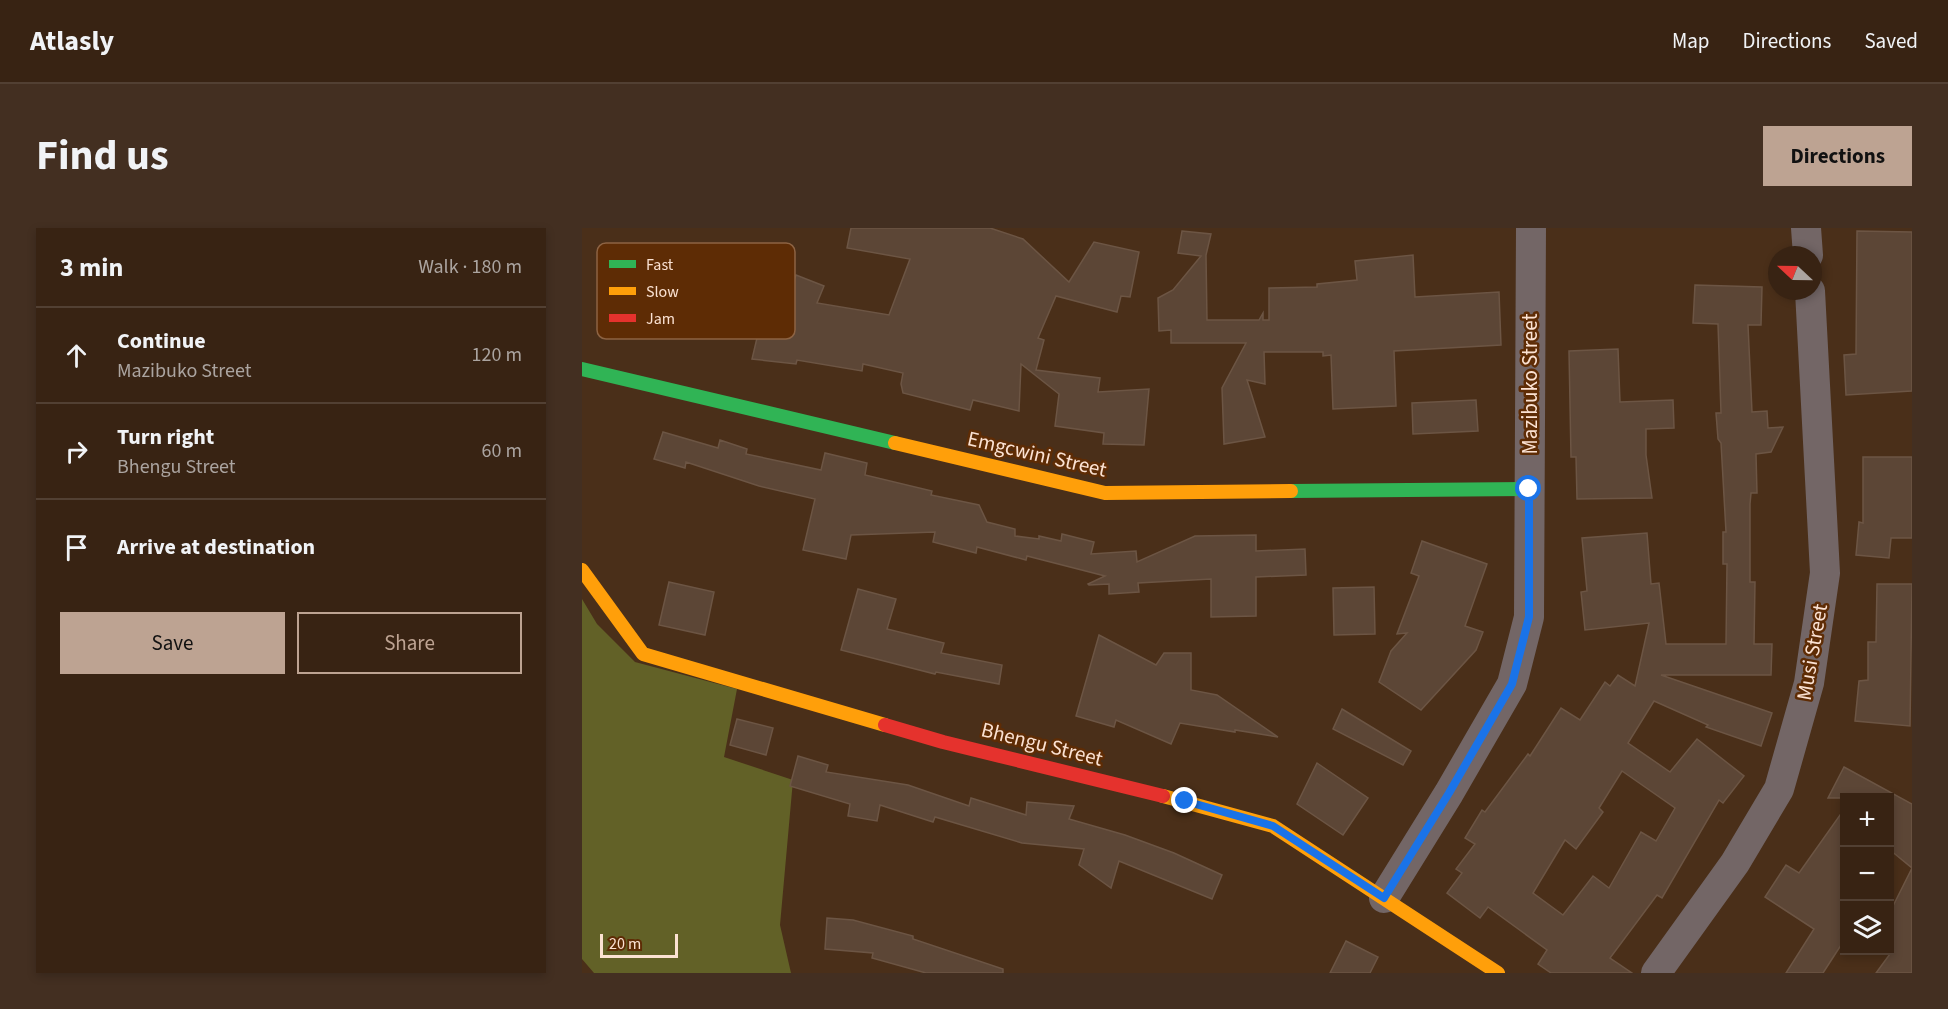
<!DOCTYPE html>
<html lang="en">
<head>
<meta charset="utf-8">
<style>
  :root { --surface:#382313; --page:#432f21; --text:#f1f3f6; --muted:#aba4a0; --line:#524033; --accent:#bda392 }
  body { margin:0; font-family:"Source Sans 3",sans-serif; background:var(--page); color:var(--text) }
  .controls { position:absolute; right:18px; bottom:18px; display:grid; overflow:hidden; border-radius:0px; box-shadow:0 3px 9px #0003 }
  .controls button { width:54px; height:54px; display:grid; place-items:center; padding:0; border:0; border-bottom:2px solid var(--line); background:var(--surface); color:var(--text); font:30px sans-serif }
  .compass { position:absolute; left:1186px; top:18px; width:54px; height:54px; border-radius:50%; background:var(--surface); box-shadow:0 3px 9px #0003; rotate:292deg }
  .scale { position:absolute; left:18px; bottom:15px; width:78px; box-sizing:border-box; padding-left:6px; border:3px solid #fbe2d3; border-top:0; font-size:16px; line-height:21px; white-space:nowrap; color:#fbe2d3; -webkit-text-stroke:4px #5e2c05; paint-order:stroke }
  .stop { position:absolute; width:18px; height:18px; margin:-14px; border:4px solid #1a73e8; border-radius:50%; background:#fff }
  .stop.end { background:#1a73e8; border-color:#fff; box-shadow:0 2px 6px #0008 }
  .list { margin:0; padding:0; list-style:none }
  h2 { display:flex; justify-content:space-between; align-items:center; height:78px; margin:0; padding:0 24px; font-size:26px }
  h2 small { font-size:20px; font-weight:400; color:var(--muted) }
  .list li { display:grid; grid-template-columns:39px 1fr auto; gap:18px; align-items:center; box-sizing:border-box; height:96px; padding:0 24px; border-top:2px solid var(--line) }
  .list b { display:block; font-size:22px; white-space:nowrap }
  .list p { margin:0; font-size:20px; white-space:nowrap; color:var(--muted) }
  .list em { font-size:20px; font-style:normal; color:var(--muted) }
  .actions { display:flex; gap:12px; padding:18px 24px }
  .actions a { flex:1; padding:14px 0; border:2px solid var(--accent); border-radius:0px; text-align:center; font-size:21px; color:var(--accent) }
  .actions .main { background:var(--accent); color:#111 }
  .icon { flex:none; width:33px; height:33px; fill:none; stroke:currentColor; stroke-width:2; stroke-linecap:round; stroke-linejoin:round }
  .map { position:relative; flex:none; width:1330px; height:745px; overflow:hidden; border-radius:0px }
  header { display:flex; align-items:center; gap:36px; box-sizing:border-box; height:84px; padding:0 30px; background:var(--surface); border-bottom:2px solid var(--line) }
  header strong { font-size:28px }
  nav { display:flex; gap:33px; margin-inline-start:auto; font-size:21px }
  .intro { display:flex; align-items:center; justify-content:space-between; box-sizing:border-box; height:144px; padding:0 36px }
  h1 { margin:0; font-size:42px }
  .button { padding:15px 27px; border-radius:0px; background:var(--accent); color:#111; font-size:21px; font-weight:700 }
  main { display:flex; gap:36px; padding:0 36px }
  aside { flex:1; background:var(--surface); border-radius:0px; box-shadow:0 3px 9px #0003 }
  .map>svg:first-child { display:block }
  .forest { fill:#626127 }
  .building { fill:#5c4636; stroke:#6c5544; stroke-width:1.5; fill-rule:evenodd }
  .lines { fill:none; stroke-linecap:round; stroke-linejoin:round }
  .street { stroke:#736666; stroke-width:30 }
  .fast { stroke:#30b455; stroke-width:14 }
  .slow { stroke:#ff9f0a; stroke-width:14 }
  .jam { stroke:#e5322d; stroke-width:14 }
  .route { stroke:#1a73e8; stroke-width:8 }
  .labels { text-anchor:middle; stroke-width:5; stroke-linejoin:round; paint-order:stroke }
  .street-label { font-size:21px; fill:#fbe2d3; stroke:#5e2c05 }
  .key { fill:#5e2c05; stroke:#8d6343; stroke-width:1.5 }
  .key-label { font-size:16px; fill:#fbe2d3 }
</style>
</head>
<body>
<header>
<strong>Atlasly</strong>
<nav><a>Map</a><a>Directions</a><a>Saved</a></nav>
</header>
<div class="intro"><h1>Find us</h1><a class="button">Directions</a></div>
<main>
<aside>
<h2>3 min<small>Walk · 180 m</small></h2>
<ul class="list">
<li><svg class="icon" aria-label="ahead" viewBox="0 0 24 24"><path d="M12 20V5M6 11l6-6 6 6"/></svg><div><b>Continue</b><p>Mazibuko Street</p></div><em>120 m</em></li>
<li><svg class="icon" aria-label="right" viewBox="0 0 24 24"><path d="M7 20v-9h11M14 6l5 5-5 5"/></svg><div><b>Turn right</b><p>Bhengu Street</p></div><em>60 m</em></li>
<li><svg class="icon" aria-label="arrive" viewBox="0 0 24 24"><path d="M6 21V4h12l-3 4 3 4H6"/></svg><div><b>Arrive at destination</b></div></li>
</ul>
<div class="actions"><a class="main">Save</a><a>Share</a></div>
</aside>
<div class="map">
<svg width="1330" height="745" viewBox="0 0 1330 745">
  <rect width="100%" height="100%" fill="#4a2f19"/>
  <polygon class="forest" points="0,371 15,396 53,434 155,461 142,529 211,552 198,697 209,745 12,745 0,731"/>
  <g class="building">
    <polygon points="269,0 408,0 441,11 487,54 512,14 557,24 548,69 539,68 535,84 474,68 456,110 462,112 454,142 518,150 516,164 567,161 562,217 521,216 522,205 473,198 477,166 439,136 437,183 391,172 388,182 321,165 319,156 321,145 281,136 280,143 215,132 214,136 170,131 175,110 105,93 100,110 89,106 88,110 60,101 66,82 70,83 80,50 107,57 105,65 180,83 185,60 206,67 214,47 242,58 235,75 307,87 328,31 265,20"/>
    <polygon points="600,3 629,6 624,27 625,92 677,92 681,85 681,92 687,92 687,60 735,59 735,56 775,52 773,33 831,27 833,69 917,64 919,117 812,123 814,178 751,181 749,127 741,128 741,124 682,124 683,156 665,152 683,209 642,216 640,160 664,115 589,115 589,102 577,103 576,70 591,62 619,28 596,25"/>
    <polygon points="1275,3 1330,4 1330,163 1264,167 1262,127 1274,126"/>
    <path d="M1113,57L1180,59L1179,97H1166L1170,184L1185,183L1186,200L1201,199L1189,224L1174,226L1175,265H1169L1168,276V354H1173L1172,416H1190L1189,447H1079L1190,485L1179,518L1124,499L1126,497L1072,473L1046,515L1088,544L1115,511L1162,548L1141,575L1137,572L1080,670L1075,667L1028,730L1050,745H969L956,736L965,722L906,679L898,690L865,665L880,645L874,641L893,616L883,610L900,582L903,584L946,526L948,528L979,480L998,492L1023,454L1028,458L1036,447L1053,458L1067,395L1003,402L999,364L1005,363L1000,310L1065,305L1069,356L1077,355L1084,416H1144L1145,336H1141V304H1144L1139,215L1136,211L1134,185H1139L1136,96L1111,95ZM1040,543L1093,580L1074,613L1059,604L1027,660L1011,648L981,687L951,665L983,612L994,621L1021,584L1017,580Z"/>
    <polygon points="1036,121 1038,174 1091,172 1092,200 1064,201 1064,227 1070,270 995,271 994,229 989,229 987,123"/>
    <polygon points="894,172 896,203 831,206 830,175"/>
    <polygon points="81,204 136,220 138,212 165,221 164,226 239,242 243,225 285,235 283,247 350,263 349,267 397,277 405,294 433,301 433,308 457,311 457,308 479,313 480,306 512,314 509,326 554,323 555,334 613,308 674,307 674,323 723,321 724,347 674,349 674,388 629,389 629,351 556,355 557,364 527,366 527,356 507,357 506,356 523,348 445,328 444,332 395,319 394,325 351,314 353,304 269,307 264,331 221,322 233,271 177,258 104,234 103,240 72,231"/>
    <polygon points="1281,229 1330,229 1330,310 1309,310 1307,330 1274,327 1277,294 1281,295"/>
    <polygon points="840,313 905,336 883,398 901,404 894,422 839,482 797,454 809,423 825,405 815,406 837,348 829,345"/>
    <polygon points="87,354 132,364 123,407 77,397"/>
    <polygon points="1295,356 1330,356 1328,498 1273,493 1277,453 1286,452 1286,414 1294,414"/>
    <polygon points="792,359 793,406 752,407 751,360"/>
    <polygon points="276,361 314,371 305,401 362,415 359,425 420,437 417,456 354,444 353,446 259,422"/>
    <polygon points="517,407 574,437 582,425 609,425 609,462 635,467 696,509 653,502 653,504 598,495 589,516 534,492 532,499 494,488"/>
    <polygon points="760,481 829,523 821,537 751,501"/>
    <polygon points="155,491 191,500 184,527 148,517"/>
    <polygon points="216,528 246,537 244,544 326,557 387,578 389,570 444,587 445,574 492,578 487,591 543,607 592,625 640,647 630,671 537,633 529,660 497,637 502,621 440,615 353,589 351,594 298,577 295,593 266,588 268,576 208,558"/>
    <polygon points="735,535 786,570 761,607 715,576"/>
    <polygon points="1262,539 1330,576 1330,640 1308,622 1308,570 1246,570"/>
    <polygon points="1263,580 1263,711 1241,745 1204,745 1232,701 1183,669 1204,637 1217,645"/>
    <polygon points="1330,640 1330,745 1294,745 1308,726 1308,684"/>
    <polygon points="245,690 271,692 331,708 331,711 421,741 421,745 344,745 290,730 291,725 243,721"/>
    <polygon points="764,713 796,729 788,745 748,745"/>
  </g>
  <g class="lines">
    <g class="street">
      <polyline points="1224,0 1226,27"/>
      <polyline points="802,670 867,565 930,456 947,389 949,0"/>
      <polyline points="1074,745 1153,635 1197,561 1227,455 1243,345 1228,63"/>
    </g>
    <g class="fast">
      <polyline points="0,141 313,215"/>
      <polyline points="709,263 947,261"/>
    </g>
    <g class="slow">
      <polyline points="313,215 523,265 709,263"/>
      <polyline points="0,342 61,426 303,497"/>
      <polyline points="581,568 691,598 916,745"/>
    </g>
    <polyline class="jam" points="303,497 361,514 581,568"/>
  </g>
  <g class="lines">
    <polyline class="route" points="603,573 691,598 802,670 867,565 930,456 947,389 947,261"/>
  </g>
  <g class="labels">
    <g class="street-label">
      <text transform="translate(948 156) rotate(-90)" y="7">Mazibuko Street</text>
      <text transform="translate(455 226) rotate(13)" y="7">Emgcwini Street</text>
      <text transform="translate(1230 424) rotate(-80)" y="7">Musi Street</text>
      <text transform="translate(460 516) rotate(14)" y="7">Bhengu Street</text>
    </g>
  </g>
  <rect x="15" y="15" width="198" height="96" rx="9" class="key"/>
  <rect x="27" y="32" width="27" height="8" fill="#30b455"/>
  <rect x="27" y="59" width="27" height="8" fill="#ff9f0a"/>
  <rect x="27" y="86" width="27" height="8" fill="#e5322d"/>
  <g class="key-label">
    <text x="64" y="42">Fast</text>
    <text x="64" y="69">Slow</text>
    <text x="64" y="96">Jam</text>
  </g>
</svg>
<div class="controls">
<button>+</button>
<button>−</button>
<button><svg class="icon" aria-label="layers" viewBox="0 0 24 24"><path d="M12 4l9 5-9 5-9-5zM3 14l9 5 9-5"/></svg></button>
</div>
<svg class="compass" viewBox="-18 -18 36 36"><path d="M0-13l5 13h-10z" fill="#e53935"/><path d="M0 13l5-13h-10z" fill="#aba4a0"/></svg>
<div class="scale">20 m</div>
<div class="stop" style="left:947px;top:261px"></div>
<div class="stop end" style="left:603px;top:573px"></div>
</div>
</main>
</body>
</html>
